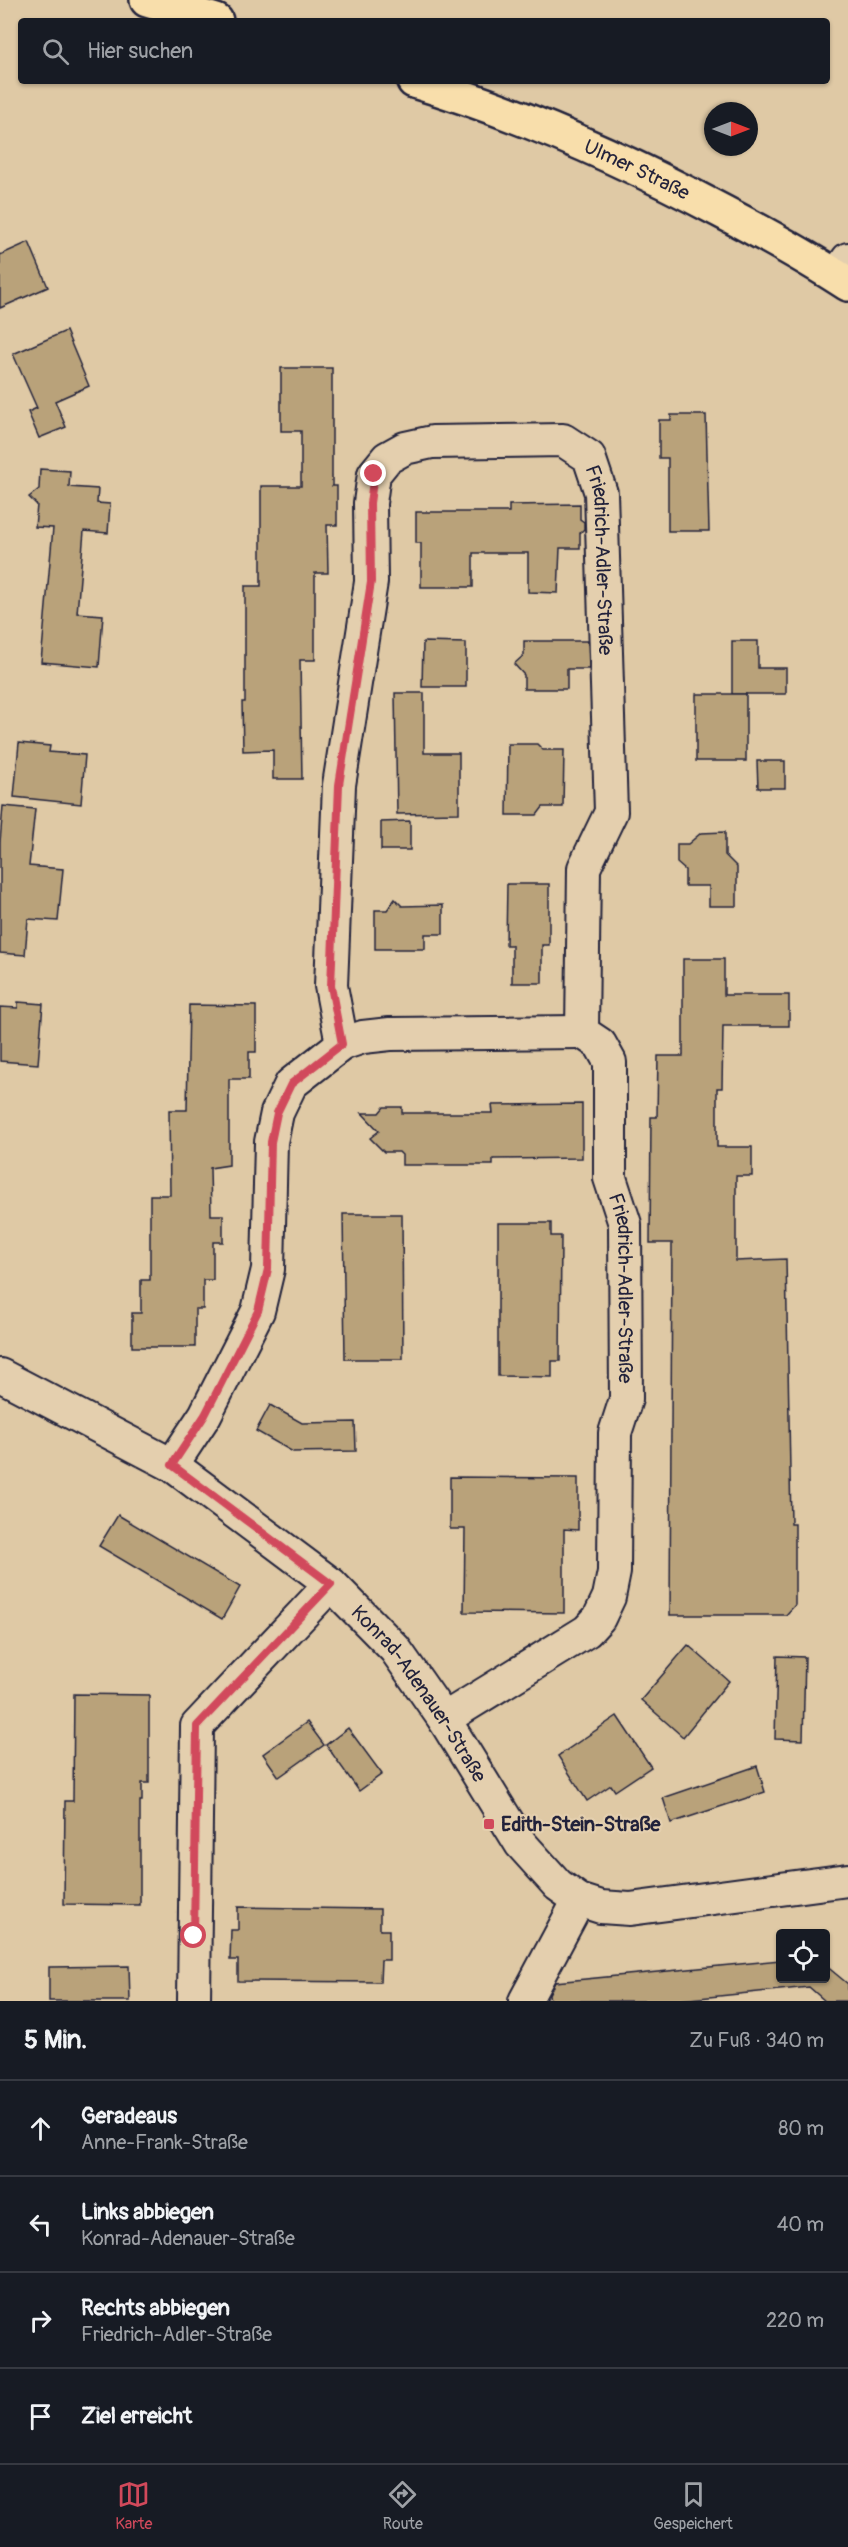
<!DOCTYPE html>
<html lang="de">
<head>
<meta charset="utf-8">
<style>
  :root { --surface:#171b24; --page:#20242c; --text:#f1f3f6; --muted:#9ea1a6; --line:#363941; --accent:#d1495b }
  body { margin:0; font-family:Pangolin,sans-serif; background:var(--page); color:var(--text) }
  .controls { position:absolute; right:18px; bottom:18px; display:grid; overflow:hidden; border-radius:6px; box-shadow:0 2px 4px #0004 }
  .controls button { width:54px; height:54px; display:grid; place-items:center; padding:0; border:0; border-bottom:2px solid var(--line); background:var(--surface); color:var(--text); font:30px sans-serif }
  .compass { position:absolute; left:704px; top:102px; width:54px; height:54px; border-radius:50%; background:var(--surface); box-shadow:0 2px 4px #0004; rotate:90deg }
  .stop { position:absolute; width:18px; height:18px; margin:-14px; border:4px solid #d1495b; border-radius:50%; background:#fff }
  .stop.end { background:#d1495b; border-color:#fff; box-shadow:0 2px 6px #0008 }
  .list { margin:0; padding:0; list-style:none }
  h2 { display:flex; justify-content:space-between; align-items:center; height:78px; margin:0; padding:0 24px; font-size:26px }
  h2 small { font-size:20px; font-weight:400; color:var(--muted) }
  .list li { display:grid; grid-template-columns:39px 1fr auto; gap:18px; align-items:center; box-sizing:border-box; height:96px; padding:0 24px; border-top:2px solid var(--line) }
  .list b { display:block; font-size:22px; white-space:nowrap }
  .list p { margin:0; font-size:20px; white-space:nowrap; color:var(--muted) }
  .list em { font-size:20px; font-style:normal; color:var(--muted) }
  .icon { flex:none; width:33px; height:33px; fill:none; stroke:currentColor; stroke-width:2; stroke-linecap:round; stroke-linejoin:round }
  .map { position:relative; flex:none; width:848px; height:2001px; overflow:hidden }
  .search { position:absolute; background:var(--surface); box-shadow:0 2px 4px #0004; left:18px; right:18px; top:18px; height:66px; display:flex; align-items:center; gap:15px; box-sizing:border-box; padding:0 21px; border-radius:6px; color:var(--muted); font-size:22px }
  .sheet { height:462px; background:var(--surface) }
  nav { display:flex; justify-content:space-around; align-items:center; box-sizing:border-box; height:84px; border-top:2px solid var(--line); background:var(--surface); font-size:16px; color:var(--muted) }
  nav a { display:grid; justify-items:center; gap:3px }
  nav .on { color:var(--accent) }
  .map>svg:first-child { display:block }
  .building { fill:#b9a27a; stroke:#22223b; stroke-width:1.5 }
  .lines { fill:none; stroke-linecap:round; stroke-linejoin:round }
  .minor-casing { stroke:#22223b; stroke-width:36 }
  .major-casing { stroke:#22223b; stroke-width:38 }
  .minor { stroke:#e4cfae; stroke-width:32 }
  .major { stroke:#f8deab; stroke-width:33 }
  .route { stroke:#d1495b; stroke-width:8 }
  .poi-dot { fill:#d1495b; stroke:#e4cfae; stroke-width:2 }
  .labels { text-anchor:middle; stroke-width:4.5; stroke-linejoin:round; paint-order:stroke }
  .street-label { font-size:20px; fill:#22223b; stroke:#e4cfae }
  .poi-label { font-size:20px; font-weight:bold; fill:#22223b; stroke:#e4cfae; text-anchor:start }
</style>
</head>
<body>
<div class="map">
<svg width="848" height="2001" viewBox="0 0 848 2001">
  <rect width="100%" height="100%" fill="#dfc9a5"/>
  <filter id="ink" filterUnits="userSpaceOnUse"><feTurbulence type="fractalNoise" baseFrequency=".0167" numOctaves="2"/><feDisplacementMap in="SourceGraphic" scale="12" xChannelSelector="R" yChannelSelector="G"/><feConvolveMatrix kernelMatrix="1 2 1 2 8 2 1 2 1" color-interpolation-filters="sRGB"/></filter>
  <g filter="url(#ink)">
    <g class="building">
      <polygon points="29,242 48,287 0,308 0,255"/>
      <polygon points="66,331 89,386 55,401 66,427 39,438 28,412 37,408 13,354"/>
      <polygon points="281,368 332,368 332,486 337,486 337,525 327,525 328,573 315,573 315,660 300,660 302,779 273,779 273,750 243,751 242,702 245,702 245,586 261,586 261,486 301,486 301,431 281,431"/>
      <polygon points="671,415 706,415 709,531 668,531 668,458 659,458 659,420 671,420"/>
      <polygon points="40,469 70,471 69,487 98,489 97,503 110,504 108,533 84,531 77,613 103,615 99,667 41,662 53,528 35,527 37,505 29,497 39,489"/>
      <polygon points="580,504 580,519 584,522 584,529 580,533 580,548 560,548 558,593 528,592 528,553 473,553 473,587 421,587 421,543 416,543 416,512 509,512 509,505"/>
      <polygon points="524,641 588,641 589,669 567,669 567,689 524,689 524,675 514,664 524,655"/>
      <polygon points="732,641 758,641 758,668 786,668 786,694 732,694"/>
      <polygon points="423,642 466,643 466,687 422,687"/>
      <polygon points="395,693 424,693 424,753 459,753 459,813 397,814"/>
      <rect x="696" y="694" width="50" height="67"/>
      <polygon points="19,743 50,746 49,752 85,755 81,804 14,797"/>
      <polygon points="508,744 537,744 543,750 564,750 563,807 543,807 537,815 507,815"/>
      <polygon points="757,761 785,761 785,788 758,788"/>
      <polygon points="3,806 35,809 29,866 63,869 58,921 28,919 25,955 0,953 0,842"/>
      <polygon points="410,821 410,850 381,850 381,822"/>
      <polygon points="725,832 725,855 737,867 737,906 709,906 709,886 685,886 685,870 677,863 677,844 688,844 701,833"/>
      <polygon points="507,884 549,884 549,945 542,945 542,983 512,983 512,945 506,945"/>
      <polygon points="395,899 402,906 443,905 443,934 425,934 425,949 375,949 375,910 387,910"/>
      <polygon points="683,959 724,959 724,995 789,995 789,1026 723,1026 722,1088 717,1088 717,1147 752,1147 752,1176 736,1176 736,1261 786,1259 791,1524 795,1524 795,1605 786,1615 670,1615 672,1243 650,1243 651,1117 657,1117 658,1056 683,1056"/>
      <polygon points="18,1002 43,1004 38,1064 0,1061 0,1007 18,1008"/>
      <polygon points="189,1005 256,1006 256,1052 249,1052 249,1079 229,1079 229,1165 210,1168 211,1215 223,1215 223,1242 213,1242 213,1280 203,1280 203,1309 195,1309 195,1347 132,1347 132,1313 141,1313 141,1280 150,1280 150,1195 170,1195 169,1110 187,1110"/>
      <polygon points="582,1104 582,1158 493,1159 493,1165 402,1165 402,1155 399,1152 384,1152 370,1138 379,1131 362,1113 379,1113 384,1107 402,1107 402,1113 493,1113 492,1105"/>
      <polygon points="343,1214 402,1214 403,1359 345,1359"/>
      <polygon points="498,1223 551,1223 551,1236 561,1236 560,1361 552,1361 552,1377 498,1376"/>
      <polygon points="270,1405 302,1423 355,1422 356,1451 293,1452 256,1431"/>
      <polygon points="450,1477 578,1478 578,1530 564,1529 564,1613 464,1612 465,1529 450,1529"/>
      <polygon points="118,1515 240,1587 222,1619 99,1546"/>
      <polygon points="688,1645 729,1681 683,1737 641,1700"/>
      <polygon points="777,1656 805,1657 803,1740 775,1739"/>
      <polygon points="74,1694 149,1695 149,1783 142,1783 142,1801 140,1801 140,1905 64,1904 65,1801 73,1801"/>
      <polygon points="617,1716 651,1767 615,1791 611,1785 587,1801 558,1756"/>
      <polygon points="307,1722 324,1745 279,1777 263,1754"/>
      <polygon points="348,1728 382,1774 359,1791 326,1745"/>
      <polygon points="757,1766 765,1792 671,1823 663,1798"/>
      <polygon points="238,1907 380,1909 380,1930 389,1930 389,1960 381,1960 380,1982 238,1981 238,1960 230,1960 231,1930 238,1930"/>
      <polygon points="780,1960 780,1978 825,1978 825,1965 848,1984 848,2001 825,2001 809,1987 669,2001 550,2001 549,1994 555,1982"/>
      <polygon points="129,1966 130,2001 49,2001 49,1967"/>
    </g>
    <g class="lines">
      <defs>
        <g id="minor">
          <polyline points="836,276 848,259"/>
          <polyline points="342,1044 363,1037 390,1034 582,1032"/>
          <path id="s1" d="M0,1375L172,1465L331,1584L395,1649L444,1719L521,1844L558,1885L579,1900L601,1907L630,1909L848,1880"/>
          <path id="s2" d="M172,1465L205,1415L258,1311L268,1269L271,1142L277,1113L291,1084L342,1044L331,986L339,785L371,582L370,503L374,474L387,458L405,448L432,442L563,440L589,457L601,493L611,812L584,868L582,1032L600,1044L610,1062V1178L625,1224L626,1399L615,1433L614,1572L609,1597L599,1618L587,1631L444,1719"/>
          <polyline points="194,2001 197,1726 331,1584"/>
          <polyline points="525,2001 579,1900"/>
        </g>
        <g id="major">
          <polyline points="147,0 216,21"/>
          <path id="s3" d="M414,81C520,113 623,159 721,211C765,234 807,257 848,284"/>
        </g>
      </defs>
      <use href="#minor" class="minor-casing"/>
      <use href="#major" class="major-casing"/>
      <use href="#minor" class="minor"/>
      <use href="#major" class="major"/>
    </g>
  </g>
  <g class="lines" filter="url(#ink)">
    <polyline class="route" points="194,1936 197,1726 331,1584 172,1465 205,1415 258,1311 268,1269 271,1142 277,1113 291,1084 342,1044 331,986 339,785 371,582 370,503 374,474"/>
  </g>
  <rect class="poi-dot" x="483" y="1818" width="12" height="12" rx="3"/>
  <g class="labels">
    <g class="street-label">
      <text dy="7" stroke="none"><textPath href="#s3" startOffset="240">Ulmer Straße</textPath></text>
      <text dy="7" stroke="none"><textPath href="#s2" startOffset="1383">Friedrich-Adler-Straße</textPath></text>
      <text dy="7" stroke="none"><textPath href="#s2" startOffset="2132">Friedrich-Adler-Straße</textPath></text>
      <text dy="7" stroke="none"><textPath href="#s1" startOffset="534">Konrad-Adenauer-Straße</textPath></text>
    </g>
    <g class="poi-label">
      <text x="501" y="1831">Edith-Stein-Straße</text>
    </g>
  </g>
</svg>
<div class="controls">
<button><svg class="icon" aria-label="locate" viewBox="0 0 24 24"><circle cx="12" cy="12" r="6"/><path d="M12 2v4M12 18v4M2 12h4M18 12h4"/></svg></button>
</div>
<svg class="compass" viewBox="-18 -18 36 36"><path d="M0-13l5 13h-10z" fill="#e53935"/><path d="M0 13l5-13h-10z" fill="#9ea1a6"/></svg>
<div class="stop" style="left:194px;top:1936px"></div>
<div class="stop end" style="left:374px;top:474px"></div>
<div class="search"><svg class="icon" aria-label="search" viewBox="0 0 24 24"><circle cx="10" cy="10" r="6"/><path d="M15 15l6 6"/></svg>Hier suchen</div>
</div>
<section class="sheet">
<h2>5 Min.<small>Zu Fuß · 340 m</small></h2>
<ul class="list">
<li><svg class="icon" aria-label="ahead" viewBox="0 0 24 24"><path d="M12 20V5M6 11l6-6 6 6"/></svg><div><b>Geradeaus</b><p>Anne-Frank-Straße</p></div><em>80 m</em></li>
<li><svg class="icon" aria-label="left" viewBox="0 0 24 24"><path d="M17 20v-9H6M10 6l-5 5 5 5"/></svg><div><b>Links abbiegen</b><p>Konrad-Adenauer-Straße</p></div><em>40 m</em></li>
<li><svg class="icon" aria-label="right" viewBox="0 0 24 24"><path d="M7 20v-9h11M14 6l5 5-5 5"/></svg><div><b>Rechts abbiegen</b><p>Friedrich-Adler-Straße</p></div><em>220 m</em></li>
<li><svg class="icon" aria-label="arrive" viewBox="0 0 24 24"><path d="M6 21V4h12l-3 4 3 4H6"/></svg><div><b>Ziel erreicht</b></div></li>
</ul>
</section>
<nav>
<a class="on"><svg class="icon" aria-label="map" viewBox="0 0 24 24"><path d="M3 6l6-2 6 2 6-2v14l-6 2-6-2-6 2zM9 4v14M15 6v14"/></svg>Karte</a>
<a><svg class="icon" aria-label="directions" viewBox="0 0 24 24"><path d="M12 3l9 9-9 9-9-9zM9 14v-3h6M13 9l2 2-2 2"/></svg>Route</a>
<a><svg class="icon" aria-label="saved" viewBox="0 0 24 24"><path d="M7 4h10v16l-5-4-5 4z"/></svg>Gespeichert</a>
</nav>
</body>
</html>
